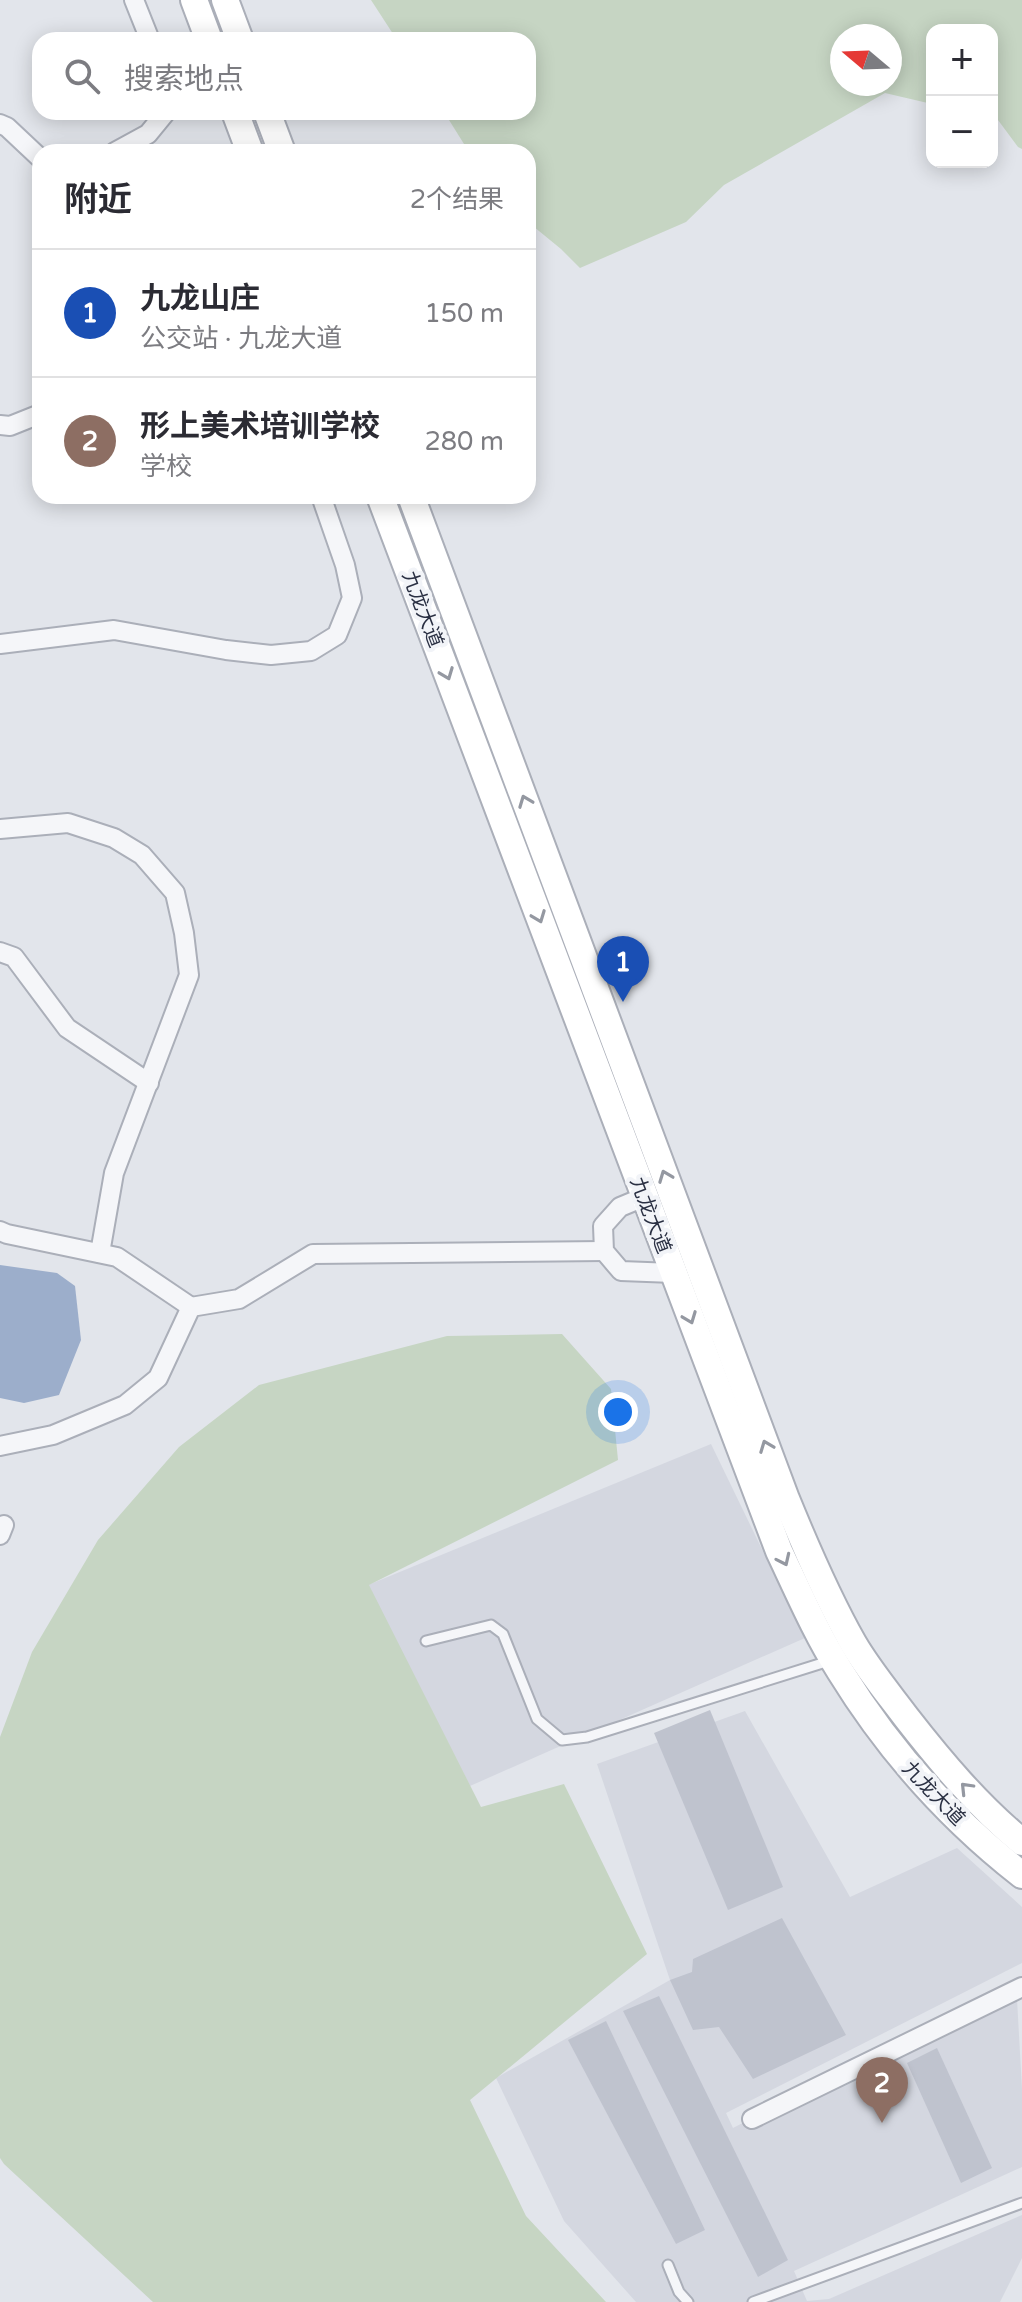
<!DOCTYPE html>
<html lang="zh">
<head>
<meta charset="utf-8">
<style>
  :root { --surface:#fff; --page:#f2f2f3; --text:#2b2b33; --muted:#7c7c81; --line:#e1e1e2; --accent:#d2454b }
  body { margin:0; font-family:"Varela Round","Noto Sans SC",sans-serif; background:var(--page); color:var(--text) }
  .controls { position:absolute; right:24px; top:24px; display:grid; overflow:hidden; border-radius:16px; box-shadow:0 4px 20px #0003 }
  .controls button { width:72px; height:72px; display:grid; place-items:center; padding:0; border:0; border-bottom:2px solid var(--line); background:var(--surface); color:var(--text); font:40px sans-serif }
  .compass { position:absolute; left:830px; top:24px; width:72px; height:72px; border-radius:50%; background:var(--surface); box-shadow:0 4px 20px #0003; rotate:289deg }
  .you { position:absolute; left:618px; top:1412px; width:28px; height:28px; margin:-20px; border:6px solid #fff; border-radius:50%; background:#1a73e8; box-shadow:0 0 0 12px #1a73e833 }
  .badge { display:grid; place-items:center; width:52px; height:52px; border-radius:50%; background:var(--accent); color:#fff; font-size:26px; font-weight:700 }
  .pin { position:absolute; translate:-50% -66px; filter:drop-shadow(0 2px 4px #0008) }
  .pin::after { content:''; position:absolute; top:42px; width:28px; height:24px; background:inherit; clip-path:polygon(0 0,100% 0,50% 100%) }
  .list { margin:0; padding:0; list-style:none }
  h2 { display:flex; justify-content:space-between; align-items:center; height:104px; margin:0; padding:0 32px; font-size:34px }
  h2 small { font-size:26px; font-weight:400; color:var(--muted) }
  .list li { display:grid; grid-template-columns:52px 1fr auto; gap:24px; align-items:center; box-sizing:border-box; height:128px; padding:0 32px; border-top:2px solid var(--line) }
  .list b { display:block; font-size:30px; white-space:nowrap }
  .list p { margin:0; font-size:26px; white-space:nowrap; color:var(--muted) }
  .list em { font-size:26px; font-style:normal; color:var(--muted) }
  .icon { flex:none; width:44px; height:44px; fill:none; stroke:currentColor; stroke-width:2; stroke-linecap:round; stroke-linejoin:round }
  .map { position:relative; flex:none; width:1022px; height:2302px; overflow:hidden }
  .search { position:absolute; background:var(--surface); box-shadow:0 4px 20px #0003; left:32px; top:32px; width:504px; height:88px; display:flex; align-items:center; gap:20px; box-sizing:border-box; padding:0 28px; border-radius:24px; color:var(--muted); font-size:30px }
  .panel { position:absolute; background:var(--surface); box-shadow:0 4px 20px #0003; left:32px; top:144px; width:504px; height:360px; border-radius:24px }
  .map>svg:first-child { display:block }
  .built { fill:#d4d7e0 }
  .green { fill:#c6d5c3; fill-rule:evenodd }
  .water { fill:#9caecb }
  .building { fill:#bfc3ce }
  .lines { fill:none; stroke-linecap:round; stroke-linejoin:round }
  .lane-casing { stroke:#abafb9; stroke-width:13 }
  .street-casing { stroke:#abafb9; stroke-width:22 }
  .secondary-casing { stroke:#abafb9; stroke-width:30 }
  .lane { stroke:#f5f6f9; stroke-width:9 }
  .street { stroke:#f5f6f9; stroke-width:18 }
  .secondary { stroke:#fff; stroke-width:26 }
  .oneway { stroke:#9498a1 }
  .labels { text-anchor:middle; stroke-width:8; stroke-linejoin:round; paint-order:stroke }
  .street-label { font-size:20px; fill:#2a3043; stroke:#f2f4f8 }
</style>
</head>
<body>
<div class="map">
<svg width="1022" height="2302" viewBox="0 0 1022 2302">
  <rect width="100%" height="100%" fill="#e2e5eb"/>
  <g class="built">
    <polygon points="711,1444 805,1638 470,1786 368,1585"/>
    <polygon points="745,1711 850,1897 957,1848 1022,1907 1022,1963 726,2113 733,2128 1016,1981 1022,2089 1022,2167 794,2271 807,2301 829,2299 1022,2215 1022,2258 1000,2302 636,2302 564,2221 496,2078 670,1980 597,1764"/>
  </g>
  <g class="green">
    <path d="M371,0H1022V149L1018,147L998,120L992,118V30H932V104L885,93L724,185L686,222L580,268L561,249L528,222V152H469L444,112H528V40H397ZM842,36H890V84H842Z"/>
    <polygon points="562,1334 611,1389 618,1460 369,1585 481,1807 564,1784 647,1954 470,2100 526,2216 606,2302 153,2302 4,2164 0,2158 0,1737 32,1652 98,1540 179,1447 259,1385 447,1336"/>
  </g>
  <polygon class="water" points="0,1265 57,1273 75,1286 81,1340 59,1395 24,1403 0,1398"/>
  <g class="building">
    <polygon points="710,1710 783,1887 728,1910 654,1733"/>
    <polygon points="782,1918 846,2035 753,2079 719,2027 693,2030 670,1980 692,1972 693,1959"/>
    <polygon points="659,1996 788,2260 758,2277 623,2011"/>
    <polygon points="606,2021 705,2230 676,2244 568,2040"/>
    <polygon points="937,2048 992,2168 961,2183 907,2063"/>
  </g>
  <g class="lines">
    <defs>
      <g id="lane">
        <polyline points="426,1641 491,1625 503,1634 537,1719 562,1740 587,1737 829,1661"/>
        <polyline points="668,2265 679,2292 688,2302"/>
        <polyline points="753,2302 1022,2203"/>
      </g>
      <g id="street">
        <polyline points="134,0 150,40"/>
        <polyline points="0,124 7,127 40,158"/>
        <polyline points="115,152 148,134 166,112"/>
        <polyline points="0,425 10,426 40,414"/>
        <polyline points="0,644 114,630 226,650 271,655 311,651 337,635 352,598 345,565 321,496"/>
        <polyline points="0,829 68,823 114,838 142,855 175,893 184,933 189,975 114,1173 100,1253"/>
        <polyline points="0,952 14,957 67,1028 149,1083"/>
        <polyline points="644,1197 620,1207 603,1226 604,1251 621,1271 673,1273"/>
        <polyline points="0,1231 7,1234 117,1257 191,1307"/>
        <polyline points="0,1446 53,1435 125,1405 158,1378 191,1307 239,1299 313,1254 604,1251"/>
        <polyline points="0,1535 4,1525"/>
        <polyline points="752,2119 1022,1987"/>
      </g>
      <g id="secondary">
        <polyline points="194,0 209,40"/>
        <polyline points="225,0 240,40"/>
        <polyline points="235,112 250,152"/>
        <polyline points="267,112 282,152"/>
        <path d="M380,496L779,1551C798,1591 816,1633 840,1671C888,1749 949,1818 1022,1875"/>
        <path d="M411,496L786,1499C806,1548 827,1597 853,1643C868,1669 888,1693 906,1717C941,1762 978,1806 1022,1842"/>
      </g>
    </defs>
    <use href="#lane" class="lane-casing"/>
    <use href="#street" class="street-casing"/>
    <use href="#secondary" class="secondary-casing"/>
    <use href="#lane" class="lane"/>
    <use href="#street" class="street"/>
    <use href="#secondary" class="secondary"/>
  </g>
  <defs><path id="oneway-chevron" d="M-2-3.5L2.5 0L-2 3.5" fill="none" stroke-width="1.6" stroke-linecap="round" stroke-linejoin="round" transform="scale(2)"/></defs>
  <g class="oneway">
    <use href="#oneway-chevron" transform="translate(447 674) rotate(69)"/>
    <use href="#oneway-chevron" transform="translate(525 801) rotate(-111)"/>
    <use href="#oneway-chevron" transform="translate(539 917) rotate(69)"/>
    <use href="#oneway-chevron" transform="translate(665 1176) rotate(-111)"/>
    <use href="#oneway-chevron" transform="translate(690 1318) rotate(69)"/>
    <use href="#oneway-chevron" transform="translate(766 1446) rotate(-111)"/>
    <use href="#oneway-chevron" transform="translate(784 1560) rotate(65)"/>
    <use href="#oneway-chevron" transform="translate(966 1788) rotate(-134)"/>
  </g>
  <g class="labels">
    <g class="street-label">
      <text transform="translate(423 609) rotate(69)" y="7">九龙大道</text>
      <text transform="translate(651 1215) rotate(69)" y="7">九龙大道</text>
      <text transform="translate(934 1793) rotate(46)" y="7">九龙大道</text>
    </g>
  </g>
</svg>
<div class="controls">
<button>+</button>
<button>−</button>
</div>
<svg class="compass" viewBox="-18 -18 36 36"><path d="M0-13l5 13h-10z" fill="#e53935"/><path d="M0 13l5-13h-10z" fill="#7c7c81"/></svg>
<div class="you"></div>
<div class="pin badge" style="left:623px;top:1002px;background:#1a4fb4">1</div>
<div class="pin badge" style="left:882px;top:2123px;background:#8d6e63">2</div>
<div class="search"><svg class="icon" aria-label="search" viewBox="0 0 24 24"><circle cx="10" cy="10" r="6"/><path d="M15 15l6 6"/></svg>搜索地点</div>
<section class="panel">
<h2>附近<small>2个结果</small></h2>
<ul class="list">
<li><span class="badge" style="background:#1a4fb4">1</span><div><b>九龙山庄</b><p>公交站 · 九龙大道</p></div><em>150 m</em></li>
<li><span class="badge" style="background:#8d6e63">2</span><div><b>形上美术培训学校</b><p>学校</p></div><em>280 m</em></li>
</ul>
</section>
</div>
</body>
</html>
